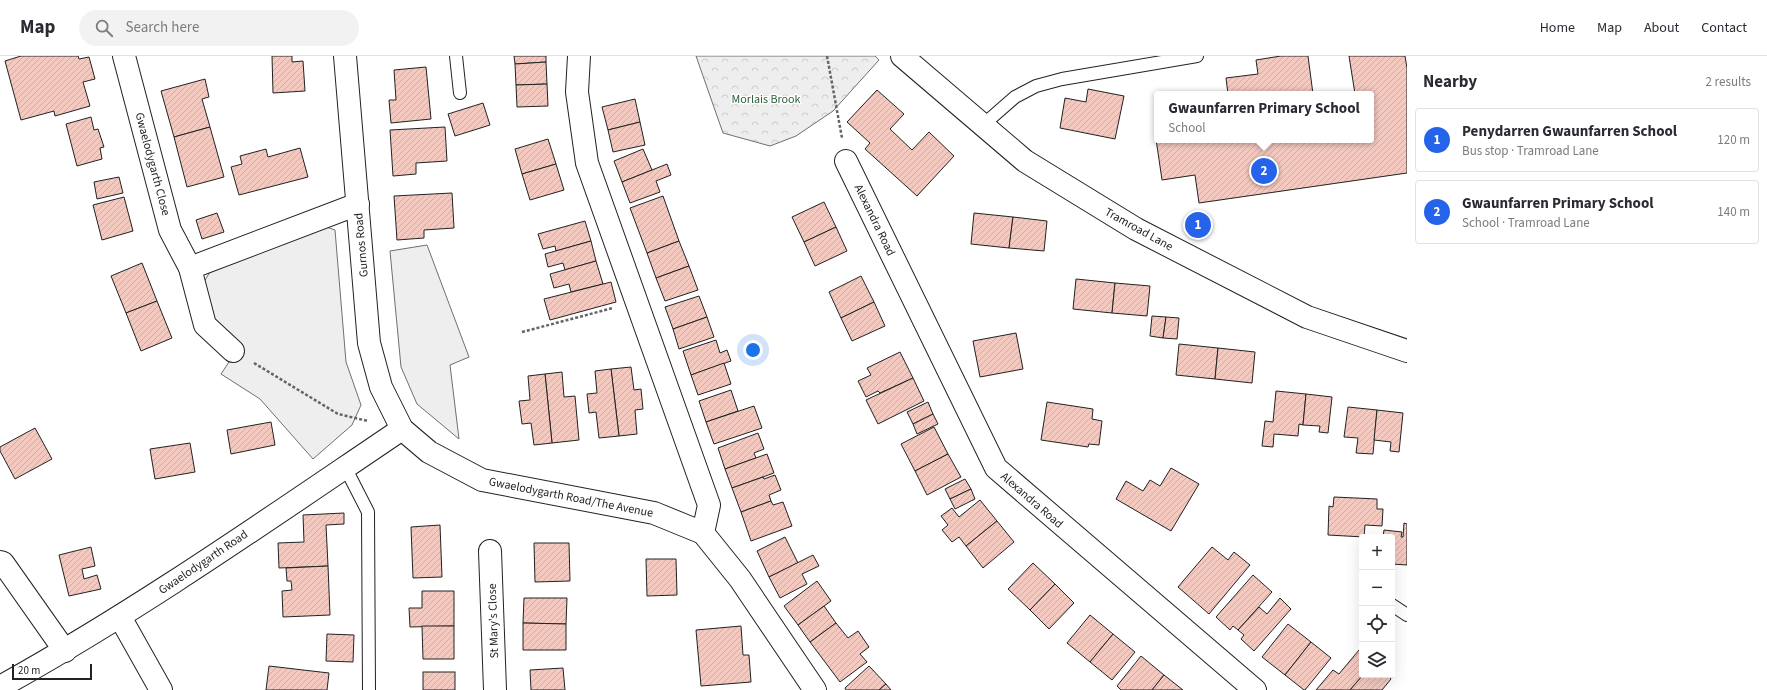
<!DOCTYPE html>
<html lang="en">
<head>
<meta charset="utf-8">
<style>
  :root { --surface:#fff; --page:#f2f2f3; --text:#2b2b33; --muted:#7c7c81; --line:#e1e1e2; --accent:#2563eb }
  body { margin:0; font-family:"Source Sans 3",sans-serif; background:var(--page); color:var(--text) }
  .controls { position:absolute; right:12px; bottom:12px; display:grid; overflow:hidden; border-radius:4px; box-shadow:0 4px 16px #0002 }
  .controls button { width:36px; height:36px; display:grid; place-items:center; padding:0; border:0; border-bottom:1px solid var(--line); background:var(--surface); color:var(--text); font:20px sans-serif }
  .scale { position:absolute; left:12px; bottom:10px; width:80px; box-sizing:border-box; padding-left:4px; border:2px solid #222; border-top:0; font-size:11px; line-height:14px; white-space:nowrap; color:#222; -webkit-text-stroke:3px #fff; paint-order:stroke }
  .you { position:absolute; left:753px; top:294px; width:14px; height:14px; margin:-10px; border:3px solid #fff; border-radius:50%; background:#1a73e8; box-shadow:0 0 0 6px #1a73e833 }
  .badge { display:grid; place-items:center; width:26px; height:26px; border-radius:50%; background:var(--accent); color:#fff; font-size:13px; font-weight:700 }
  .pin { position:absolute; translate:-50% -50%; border:2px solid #fff; box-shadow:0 1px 4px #0006 }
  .popup { position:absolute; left:1154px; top:35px; width:220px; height:52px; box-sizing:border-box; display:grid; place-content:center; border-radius:4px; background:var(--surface); filter:drop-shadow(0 1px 3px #0005); font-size:13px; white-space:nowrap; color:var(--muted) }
  .popup b { font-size:15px; color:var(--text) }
  .popup::after { content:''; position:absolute; left:50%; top:100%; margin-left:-8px; border:8px solid transparent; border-top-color:var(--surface) }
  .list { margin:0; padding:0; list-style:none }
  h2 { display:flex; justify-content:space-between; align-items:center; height:52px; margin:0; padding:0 16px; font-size:17px }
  h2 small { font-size:13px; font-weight:400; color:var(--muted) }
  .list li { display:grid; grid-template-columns:26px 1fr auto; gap:12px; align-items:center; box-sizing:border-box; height:64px; margin:0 8px 8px; padding:0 8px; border:1px solid var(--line); border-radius:4px }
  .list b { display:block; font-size:15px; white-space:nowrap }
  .list p { margin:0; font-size:13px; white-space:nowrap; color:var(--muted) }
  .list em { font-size:13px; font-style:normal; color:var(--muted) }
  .icon { flex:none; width:22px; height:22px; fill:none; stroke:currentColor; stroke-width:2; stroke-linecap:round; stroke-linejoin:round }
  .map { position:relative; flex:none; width:1407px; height:634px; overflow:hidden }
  header { display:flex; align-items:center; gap:24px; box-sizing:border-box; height:56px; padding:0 20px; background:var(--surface); border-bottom:1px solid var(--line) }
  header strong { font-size:19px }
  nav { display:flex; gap:22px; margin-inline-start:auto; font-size:14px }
  .search { width:280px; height:36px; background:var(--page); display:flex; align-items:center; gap:10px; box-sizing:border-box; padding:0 14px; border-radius:22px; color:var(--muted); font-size:15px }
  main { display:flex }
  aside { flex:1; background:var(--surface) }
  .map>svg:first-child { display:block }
  .green { fill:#eee; stroke:#6f6f6f }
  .forest { fill:url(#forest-crowns); stroke:#6f6f6f }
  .building { fill:url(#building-hatch); stroke:#222 }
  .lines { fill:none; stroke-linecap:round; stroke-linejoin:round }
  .service-casing { stroke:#222; stroke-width:14 }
  .minor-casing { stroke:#222; stroke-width:24 }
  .tertiary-casing { stroke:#222; stroke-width:24 }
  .path { stroke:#646464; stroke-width:2.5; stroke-dasharray:3 2; stroke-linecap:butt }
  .service { stroke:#fff; stroke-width:12 }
  .minor { stroke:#fff; stroke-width:22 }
  .tertiary { stroke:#fff; stroke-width:22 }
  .labels { text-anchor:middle; stroke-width:3; stroke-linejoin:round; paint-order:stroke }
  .park-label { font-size:12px; fill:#2f5e38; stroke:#fff }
  .street-label { font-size:12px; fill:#222; stroke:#fff }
</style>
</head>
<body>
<header>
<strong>Map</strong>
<div class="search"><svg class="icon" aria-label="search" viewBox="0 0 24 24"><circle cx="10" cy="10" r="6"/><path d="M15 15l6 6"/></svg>Search here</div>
<nav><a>Home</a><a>Map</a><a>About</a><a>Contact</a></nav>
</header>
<main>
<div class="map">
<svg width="1407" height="634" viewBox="0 0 1407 634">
  <defs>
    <pattern id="forest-crowns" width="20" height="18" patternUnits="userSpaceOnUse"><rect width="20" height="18" fill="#eee"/><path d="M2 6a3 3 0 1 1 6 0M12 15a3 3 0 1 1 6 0" fill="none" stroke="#ccc"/></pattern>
    <pattern id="building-hatch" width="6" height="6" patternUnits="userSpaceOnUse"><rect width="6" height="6" fill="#f3c9c0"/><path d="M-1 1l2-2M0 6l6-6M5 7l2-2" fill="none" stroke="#d0aca5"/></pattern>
  </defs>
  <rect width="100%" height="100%" fill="#fff"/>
  <g class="green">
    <polygon points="321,169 335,174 346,306 361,349 352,369 313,403 260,343 221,318 239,291 215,267 204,226 211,214"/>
    <polygon points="427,189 469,301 450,309 459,383 417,348 401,311 390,195"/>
  </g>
  <polygon class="forest" points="696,0 875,0 879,4 833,55 796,80 770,90 723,77"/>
  <g class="building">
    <polygon points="21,0 78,0 79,3 89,1 95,23 83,26 90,50 55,60 54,55 21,64 5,5"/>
    <polygon points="272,0 292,0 292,6 303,5 305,35 273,37"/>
    <polygon points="514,0 546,0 546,6 515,8"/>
    <polygon points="1281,0 1308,0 1313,38 1228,38 1226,22 1258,18 1256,4"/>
    <polygon points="1349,0 1405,0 1407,12 1407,117 1199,147 1195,119 1162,124 1156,83 1157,84 1371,84 1371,38 1355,38"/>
    <polygon points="546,6 547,28 516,29 515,8"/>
    <polygon points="426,11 431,63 391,67 389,44 396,44 394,14"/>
    <polygon points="205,23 209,41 202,43 210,71 174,81 161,35"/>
    <polygon points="547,28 548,50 517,51 516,29"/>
    <polygon points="1088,33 1124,40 1115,83 1060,72 1065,42 1086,46"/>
    <polygon points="877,34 904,58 890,73 912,94 929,76 954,100 917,140 865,93 870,87 847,66"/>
    <polygon points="635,43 640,66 608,74 602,51"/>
    <polygon points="483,47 490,69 455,80 448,58"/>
    <polygon points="91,61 94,74 98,73 104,91 100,92 102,103 77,110 66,68"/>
    <polygon points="640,66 645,89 613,96 608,74"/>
    <polygon points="210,71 224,121 187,131 174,81"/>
    <polygon points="445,71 447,105 416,107 416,118 393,120 390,74"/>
    <polygon points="548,83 556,108 522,118 515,93"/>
    <polygon points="300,92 308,121 239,139 231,111 242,108 240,100 266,93 268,101"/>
    <polygon points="643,93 652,114 622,126 614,105"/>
    <polygon points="556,108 564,134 530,144 522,118"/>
    <polygon points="667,108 671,119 656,125 660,136 630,147 622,126"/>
    <polygon points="119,121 123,137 97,143 94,126"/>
    <polygon points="452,137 454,172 424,174 424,182 397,184 394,140"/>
    <polygon points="663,140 679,185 647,197 630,152"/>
    <polygon points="124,141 133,175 102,184 93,149"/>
    <polygon points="824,146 836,171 804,186 792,161"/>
    <polygon points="217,157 224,176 202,183 196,164"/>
    <polygon points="974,157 1013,161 1009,192 971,188"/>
    <polygon points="1013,161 1047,165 1044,195 1009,192"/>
    <polygon points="585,165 591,185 556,195 555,190 543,193 538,178"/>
    <polygon points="836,171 847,195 815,210 804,186"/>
    <polygon points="591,185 596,205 565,214 563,207 548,211 545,198"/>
    <polygon points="679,185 689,210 656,222 647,197"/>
    <polygon points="596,205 603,228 571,236 569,228 554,232 550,218"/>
    <polygon points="142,207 157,245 126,257 111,220"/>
    <polygon points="689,210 698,234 665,245 656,222"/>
    <polygon points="861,220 874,246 841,262 829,236"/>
    <polygon points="1076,223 1115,227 1112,257 1073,253"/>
    <polygon points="611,226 616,246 550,264 544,243"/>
    <polygon points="1115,227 1150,230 1147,260 1112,257"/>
    <polygon points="699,240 707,261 673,273 665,251"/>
    <polygon points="157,245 172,282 141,295 126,257"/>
    <polygon points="874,246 885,270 852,285 841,262"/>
    <polygon points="1152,260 1166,261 1163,282 1150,280"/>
    <polygon points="707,261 714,281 679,293 673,273"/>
    <polygon points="1166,261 1179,262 1177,283 1163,282"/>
    <polygon points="1016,277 1023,313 980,321 973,285"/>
    <polygon points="716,284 720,297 727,294 731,305 691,319 683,295"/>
    <polygon points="1179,288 1218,292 1215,323 1176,319"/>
    <polygon points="1218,292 1255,296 1252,327 1215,323"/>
    <polygon points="900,296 913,322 880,337 878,335 866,341 858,325 871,319 867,312"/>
    <polygon points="724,307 731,328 698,339 691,319"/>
    <polygon points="631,311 634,334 641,333 643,353 635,354 637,378 619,380 611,313"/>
    <polygon points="611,313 619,380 599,382 596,356 589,357 587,338 597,337 595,315"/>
    <polygon points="562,316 564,341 575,340 579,384 552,387 545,318"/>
    <polygon points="545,318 552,387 534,389 531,367 522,368 519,345 530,344 528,320"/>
    <polygon points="913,322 924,345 878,368 866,344"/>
    <polygon points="731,334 738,355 706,366 699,345"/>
    <polygon points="1276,335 1306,338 1303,369 1299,368 1298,380 1274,378 1273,391 1262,390 1265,365 1273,366"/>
    <polygon points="1306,338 1332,341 1328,377 1319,376 1320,370 1303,369"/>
    <polygon points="928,346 933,358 913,368 907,356"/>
    <polygon points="1047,346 1093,353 1092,363 1102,365 1099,389 1089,388 1088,391 1041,384"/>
    <polygon points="754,350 762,372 714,388 706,366"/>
    <polygon points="1348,351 1377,354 1373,398 1356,397 1358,382 1344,381"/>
    <polygon points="1377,354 1403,357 1399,396 1390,395 1391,386 1374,384"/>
    <polygon points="933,358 938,368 917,378 913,368"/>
    <polygon points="271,366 275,389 231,398 227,374"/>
    <polygon points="934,371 948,398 915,415 901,388"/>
    <polygon points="35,372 52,403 15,423 0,395 0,391"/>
    <polygon points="758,377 764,393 754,397 756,402 725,413 718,392"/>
    <polygon points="190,387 195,416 155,423 150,393"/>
    <polygon points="767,398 774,417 732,432 725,413"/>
    <polygon points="948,398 961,421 927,439 915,415"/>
    <polygon points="1171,412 1199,428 1171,475 1116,443 1126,425 1143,435 1150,424 1160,430"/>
    <polygon points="775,419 781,434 769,439 771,445 741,456 732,432 763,421 764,423"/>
    <polygon points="965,423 971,433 950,443 945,433"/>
    <polygon points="971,433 975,443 955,453 950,443"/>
    <polygon points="1334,441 1377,443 1377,453 1383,453 1382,470 1365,469 1364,481 1328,479 1329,450 1333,451"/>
    <polygon points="980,444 997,465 966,490 959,481 952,486 942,474 948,469 941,460 952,452 959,461"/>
    <polygon points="771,445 773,449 783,446 792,470 751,485 741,456"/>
    <polygon points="344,457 344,468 326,469 328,510 279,512 278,487 304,486 303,459"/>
    <polygon points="997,465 1014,486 983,512 966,490"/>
    <polygon points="1404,467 1407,468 1407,509 1392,508 1392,481 1383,481 1384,474 1402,476 1401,481 1403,481"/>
    <polygon points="440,469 442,521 413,522 411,471"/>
    <polygon points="785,481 798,507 769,521 757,495"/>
    <polygon points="534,487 569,487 570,525 535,526"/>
    <polygon points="91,491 95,510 82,513 84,523 97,519 101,533 69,540 59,499"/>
    <polygon points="1212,491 1228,504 1234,496 1250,509 1209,558 1178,531"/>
    <polygon points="813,499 819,510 802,518 807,528 780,542 769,521"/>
    <polygon points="646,503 676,503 677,539 647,540"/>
    <polygon points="1033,507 1055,528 1030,554 1008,533"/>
    <polygon points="328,510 330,559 283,561 282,535 292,534 291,525 287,525 286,512"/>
    <polygon points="1253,519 1272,536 1238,574 1233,570 1230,574 1216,561"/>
    <polygon points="817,525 831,545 798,569 784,550"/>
    <polygon points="1055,528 1074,547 1049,573 1030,554"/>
    <polygon points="422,535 454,535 454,570 410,571 409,552 422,552"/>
    <polygon points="524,542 567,542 566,568 523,567"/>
    <polygon points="1280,542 1291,553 1254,595 1241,583 1244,579 1238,574 1259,551 1267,558"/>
    <polygon points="824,550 836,567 810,586 798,569"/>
    <polygon points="1090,559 1113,578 1090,606 1067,587"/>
    <polygon points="523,567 566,568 566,594 523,594"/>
    <polygon points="836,567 848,582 858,575 869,591 860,598 867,606 840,626 810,586"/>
    <polygon points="1288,568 1311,586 1285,619 1262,601"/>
    <polygon points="422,570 454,570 454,603 423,603"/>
    <polygon points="741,570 743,599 749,599 751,626 701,630 696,574"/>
    <polygon points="327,578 354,579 353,606 326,605"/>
    <polygon points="1113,578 1135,596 1112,624 1090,606"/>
    <polygon points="1311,586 1331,602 1305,634 1304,634 1285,619"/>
    <polygon points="1359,594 1362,597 1363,619 1350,634 1316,634 1333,614 1339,618"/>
    <polygon points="1141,600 1164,619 1152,634 1121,634 1117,630"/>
    <polygon points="269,610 329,617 327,634 266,634"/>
    <polygon points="869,610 886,628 879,634 846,634 845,632"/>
    <polygon points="563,612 565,634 531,634 530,614"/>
    <rect x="423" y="616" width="32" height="18"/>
    <polygon points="1164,619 1183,634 1152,634"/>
    <polygon points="1363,619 1387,619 1391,623 1382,634 1350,634"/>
    <polygon points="886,628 891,634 879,634"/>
  </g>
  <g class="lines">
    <defs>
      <g id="service">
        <polyline points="456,0 460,37"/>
        <polyline points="983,69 1015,41 1036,30 1062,23 1197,0"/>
        <polyline points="345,411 368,456 369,634"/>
        <polyline points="1392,549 1407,559"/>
      </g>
      <g id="minor">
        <polyline points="124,0 170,174 190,212 205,269 233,295"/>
        <polyline points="579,0 577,36 587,107 709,449 703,477"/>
        <polyline points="902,0 1025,105 1136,173 1307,261 1407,295"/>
        <polyline points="846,105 996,412 1255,634"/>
        <polyline points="190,212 358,148"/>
        <polyline points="490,495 495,634"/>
        <polyline points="0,506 3,507 65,595"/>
        <polyline points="120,561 161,634"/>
        <path d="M0,631C139,554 270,462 402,373"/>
      </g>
      <polyline id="tertiary" points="345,0 369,287 381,331 402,373 429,396 482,424 654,457 703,477 740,523 815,634"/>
    </defs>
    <use href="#service" class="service-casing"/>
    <use href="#minor" class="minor-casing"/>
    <use href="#tertiary" class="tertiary-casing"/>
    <g class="path">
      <polyline points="827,0 842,82"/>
      <polyline points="522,276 613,252"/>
      <polyline points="254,307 338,358 368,365"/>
    </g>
    <use href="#service" class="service"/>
    <use href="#minor" class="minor"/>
    <use href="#tertiary" class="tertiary"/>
  </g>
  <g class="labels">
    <g class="park-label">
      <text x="766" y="47">Morlais Brook</text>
    </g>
    <g class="street-label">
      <text transform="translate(153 108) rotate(75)" y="4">Gwaelodygarth Close</text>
      <text transform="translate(875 164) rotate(64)" y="4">Alexandra Road</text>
      <text transform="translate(1139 173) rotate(29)" y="4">Tramroad Lane</text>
      <text transform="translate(361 189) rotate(-95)" y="4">Gurnos Road</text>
      <text transform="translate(571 441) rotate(11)" y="4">Gwaelodygarth Road/The Avenue</text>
      <text transform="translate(1032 444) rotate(41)" y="4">Alexandra Road</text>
      <text transform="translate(203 506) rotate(-34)" y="4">Gwaelodygarth Road</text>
      <text transform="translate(493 565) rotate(-92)" y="4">St Mary's Close</text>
    </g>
  </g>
</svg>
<div class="controls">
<button>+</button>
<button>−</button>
<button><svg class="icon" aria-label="locate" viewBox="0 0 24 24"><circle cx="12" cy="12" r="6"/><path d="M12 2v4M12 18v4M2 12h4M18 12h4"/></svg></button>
<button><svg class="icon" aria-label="layers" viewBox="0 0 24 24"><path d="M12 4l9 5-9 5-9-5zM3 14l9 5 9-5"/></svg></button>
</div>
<div class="scale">20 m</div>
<div class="you"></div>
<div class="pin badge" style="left:1198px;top:169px">1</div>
<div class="pin badge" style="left:1264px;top:115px">2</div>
<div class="popup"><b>Gwaunfarren Primary School</b>School</div>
</div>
<aside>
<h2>Nearby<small>2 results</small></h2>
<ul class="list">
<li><span class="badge">1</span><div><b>Penydarren Gwaunfarren School</b><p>Bus stop · Tramroad Lane</p></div><em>120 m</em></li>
<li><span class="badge">2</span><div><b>Gwaunfarren Primary School</b><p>School · Tramroad Lane</p></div><em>140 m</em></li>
</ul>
</aside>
</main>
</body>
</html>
